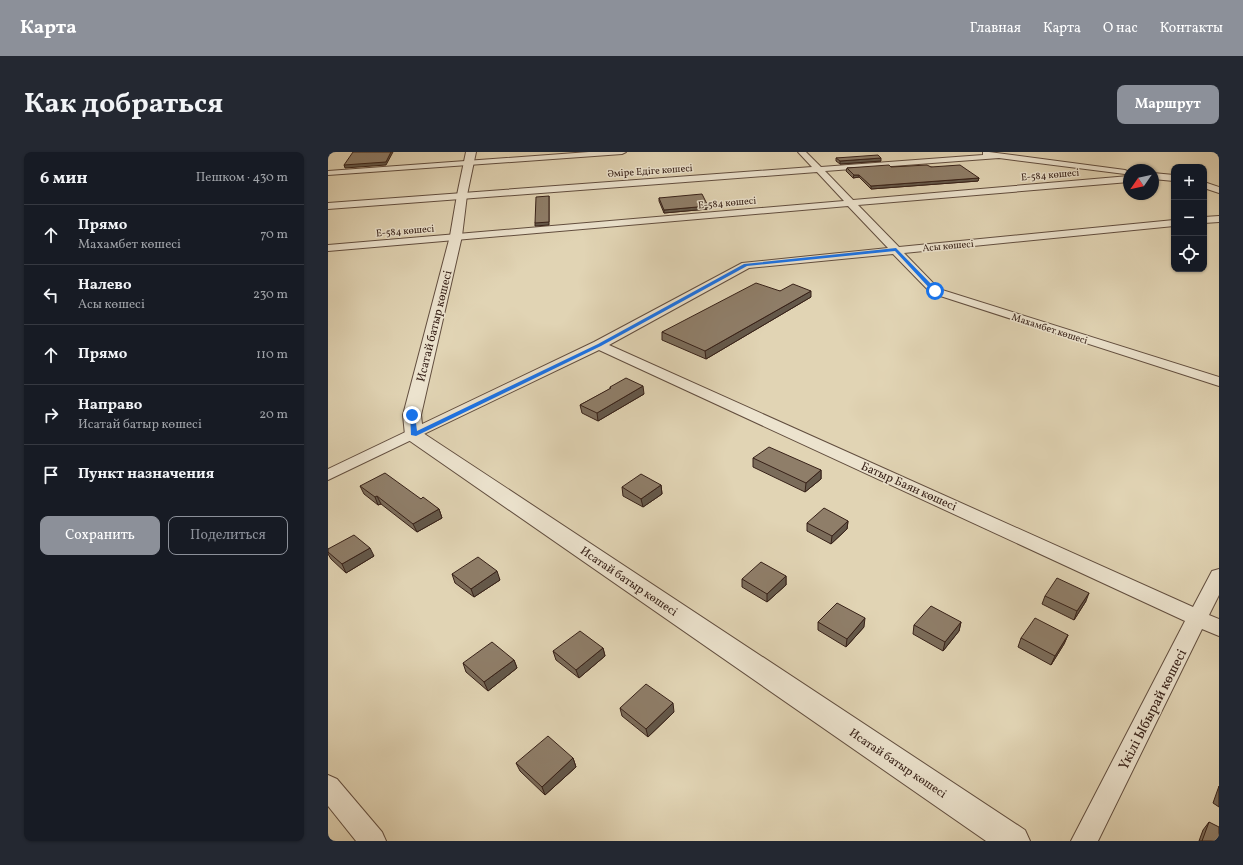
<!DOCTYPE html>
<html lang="ru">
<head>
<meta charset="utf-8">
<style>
  :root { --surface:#171b24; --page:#242831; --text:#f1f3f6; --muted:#9ea1a6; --line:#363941; --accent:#8c9099 }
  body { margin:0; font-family:Vollkorn,serif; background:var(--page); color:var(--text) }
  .controls { position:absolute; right:12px; top:12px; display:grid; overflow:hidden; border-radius:8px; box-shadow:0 1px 3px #0004 }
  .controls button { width:36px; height:36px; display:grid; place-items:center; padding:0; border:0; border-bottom:1px solid var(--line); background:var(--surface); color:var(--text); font:20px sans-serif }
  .compass { position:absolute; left:795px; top:12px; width:36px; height:36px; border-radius:50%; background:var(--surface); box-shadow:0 1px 3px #0004; rotate:236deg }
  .stop { position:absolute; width:12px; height:12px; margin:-9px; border:3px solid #1a73e8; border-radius:50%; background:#fff }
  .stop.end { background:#1a73e8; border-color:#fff; box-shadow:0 1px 4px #0008 }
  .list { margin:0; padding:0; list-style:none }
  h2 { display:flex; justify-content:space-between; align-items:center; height:52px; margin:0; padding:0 16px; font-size:17px }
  h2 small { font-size:13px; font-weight:400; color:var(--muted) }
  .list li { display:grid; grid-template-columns:26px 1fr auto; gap:12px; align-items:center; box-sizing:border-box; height:60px; padding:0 16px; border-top:1px solid var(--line) }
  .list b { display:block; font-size:15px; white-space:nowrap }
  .list p { margin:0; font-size:13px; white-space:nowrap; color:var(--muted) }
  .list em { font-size:13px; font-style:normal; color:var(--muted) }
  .actions { display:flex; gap:8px; padding:12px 16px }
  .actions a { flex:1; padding:9px 0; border:1px solid var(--accent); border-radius:8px; text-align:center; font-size:14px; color:var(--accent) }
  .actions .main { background:var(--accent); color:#fff }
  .icon { flex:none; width:22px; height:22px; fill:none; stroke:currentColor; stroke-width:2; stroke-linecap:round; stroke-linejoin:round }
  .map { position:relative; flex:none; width:891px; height:689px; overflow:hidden; border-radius:8px }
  header { display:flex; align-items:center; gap:24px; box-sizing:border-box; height:56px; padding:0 20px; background:var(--accent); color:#fff }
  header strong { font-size:19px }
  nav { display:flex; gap:22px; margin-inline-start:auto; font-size:14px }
  .intro { display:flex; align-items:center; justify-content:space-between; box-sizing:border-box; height:96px; padding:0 24px }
  h1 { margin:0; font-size:28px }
  .button { padding:10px 18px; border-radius:8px; background:var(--accent); color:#fff; font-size:14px; font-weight:700 }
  main { display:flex; gap:24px; padding:0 24px }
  aside { flex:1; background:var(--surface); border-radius:8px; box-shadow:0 1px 3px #0004 }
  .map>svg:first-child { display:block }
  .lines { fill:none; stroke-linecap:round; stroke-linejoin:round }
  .minor-casing { stroke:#624e3f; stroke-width:2 }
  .tertiary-casing { stroke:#624e3f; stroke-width:2 }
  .minor { fill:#ece3ce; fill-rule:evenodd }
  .tertiary { fill:#ece3ce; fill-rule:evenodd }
  .wall { fill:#7b6c5a; stroke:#372118 }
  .shaded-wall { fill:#64584a; stroke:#372118 }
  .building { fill:#8f7e69; stroke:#372118 }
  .route { fill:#1a73e8 }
  .labels { text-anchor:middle; stroke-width:3; stroke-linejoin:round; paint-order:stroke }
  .far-street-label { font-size:10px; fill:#372118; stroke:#ece3ce }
  .street-label { font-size:12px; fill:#372118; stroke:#ece3ce }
  .near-street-label { font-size:14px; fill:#372118; stroke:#ece3ce }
</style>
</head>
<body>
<header>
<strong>Карта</strong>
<nav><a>Главная</a><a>Карта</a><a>О нас</a><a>Контакты</a></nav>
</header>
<div class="intro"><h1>Как добраться</h1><a class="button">Маршрут</a></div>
<main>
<aside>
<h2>6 мин<small>Пешком · 430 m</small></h2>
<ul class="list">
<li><svg class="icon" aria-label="ahead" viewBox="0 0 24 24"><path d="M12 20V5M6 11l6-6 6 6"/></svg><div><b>Прямо</b><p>Махамбет көшесі</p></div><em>70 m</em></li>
<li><svg class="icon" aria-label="left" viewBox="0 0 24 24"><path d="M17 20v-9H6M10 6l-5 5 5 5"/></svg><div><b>Налево</b><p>Асы көшесі</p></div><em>230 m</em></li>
<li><svg class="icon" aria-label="ahead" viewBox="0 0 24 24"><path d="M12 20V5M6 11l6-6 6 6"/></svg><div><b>Прямо</b></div><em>110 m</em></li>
<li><svg class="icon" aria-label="right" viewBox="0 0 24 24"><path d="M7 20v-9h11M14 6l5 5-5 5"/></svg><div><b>Направо</b><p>Исатай батыр көшесі</p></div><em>20 m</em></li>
<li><svg class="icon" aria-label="arrive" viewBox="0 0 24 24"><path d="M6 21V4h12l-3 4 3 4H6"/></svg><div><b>Пункт назначения</b></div></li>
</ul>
<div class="actions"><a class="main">Сохранить</a><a>Поделиться</a></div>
</aside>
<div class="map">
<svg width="891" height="689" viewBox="0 0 891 689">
  <rect width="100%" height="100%" fill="#e1d4b4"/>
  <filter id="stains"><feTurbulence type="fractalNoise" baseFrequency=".005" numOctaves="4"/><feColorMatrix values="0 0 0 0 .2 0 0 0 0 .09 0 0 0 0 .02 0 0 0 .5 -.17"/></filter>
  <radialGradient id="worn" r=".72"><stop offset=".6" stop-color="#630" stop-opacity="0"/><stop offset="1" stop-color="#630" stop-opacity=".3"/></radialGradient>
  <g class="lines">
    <defs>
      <g id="minor">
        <polygon points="261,0 298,0 294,2 0,23 0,19"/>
        <polygon points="470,0 478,0 493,15 655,3 655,0 661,0 797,18 801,20 797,22 671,6 497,19 525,48 801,24 801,30 530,53 571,95 846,68 846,74 576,101 611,137 891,225 891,234 603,141 565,102 421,116 281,193 865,455 884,419 891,417 891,443 881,463 891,467 891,484 874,477 770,689 743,689 857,469 271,198 0,328 0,317 266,190 414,111 560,96 520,54 0,99 0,93 516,49 489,20 0,57 0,51 484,15"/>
        <polygon points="825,21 846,23 846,29 825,27"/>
        <polygon points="876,30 891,35 891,41 876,36"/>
        <polygon points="891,64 891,70 876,71 876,65"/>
        <polygon points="0,623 9,627 54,680 58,689 28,689 0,654"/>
      </g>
      <polygon id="tertiary" points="138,0 148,0 139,43 134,84 93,263 95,281 697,678 702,689 658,689 79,287 77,283 75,263 122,84 129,43"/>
    </defs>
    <use href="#minor" class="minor-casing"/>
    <use href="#tertiary" class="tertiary-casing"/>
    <use href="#minor" class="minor"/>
    <use href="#tertiary" class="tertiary"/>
  </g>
  <g class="wall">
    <polygon points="508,6 553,9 512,12 508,9"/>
    <polygon points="563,15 603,15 651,26 650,29 543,37 531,25 525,26 518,19 519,16"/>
    <polygon points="331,46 380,57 336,61 331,49"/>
    <polygon points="452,139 483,145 378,207 334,188 334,180"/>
    <polygon points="282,235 316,242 270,269 254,261 252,253 282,237"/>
    <polygon points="425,306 493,318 493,327 477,340 425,315"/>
    <polygon points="333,333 334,342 315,355 295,344 294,335"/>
    <polygon points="32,334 93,347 111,357 114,366 89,380 53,352 50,353 36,342"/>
    <polygon points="520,369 519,377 503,392 479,379 479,371"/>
    <polygon points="0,397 46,404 18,421 3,407 0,402"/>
    <polygon points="124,422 172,428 146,445 127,431"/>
    <polygon points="458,424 458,433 439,450 414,435 414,427"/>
    <polygon points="717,444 758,449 746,468 714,452"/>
    <polygon points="490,470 536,475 518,495 490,478"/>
    <polygon points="633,470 631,479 615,499 585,482 586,473"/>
    <polygon points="740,483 736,492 723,513 690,495 693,486"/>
    <polygon points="275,496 277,504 251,526 228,508 225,499"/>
    <polygon points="186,508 189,516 160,539 138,520 135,511"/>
    <polygon points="292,556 346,560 320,585 294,564"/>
    <polygon points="245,606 248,615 217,643 192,619 188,611"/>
    <polygon points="891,634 891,655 885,651"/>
    <polygon points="881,670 891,689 871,689 875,678"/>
  </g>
  <g class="shaded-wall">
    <polygon points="63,0 65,0 58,13 17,16 16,13"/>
    <polygon points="553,6 553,9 512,12 512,9"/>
    <polygon points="526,23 531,23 531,25 525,26"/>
    <polygon points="651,26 650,29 543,37 543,34"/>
    <polygon points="221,44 221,73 207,74 207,71"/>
    <polygon points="380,54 380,57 336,61 336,58"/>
    <polygon points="483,139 483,145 378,207 377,199"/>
    <polygon points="315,234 316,242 270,269 269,261"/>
    <polygon points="493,318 493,327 477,340 478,331"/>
    <polygon points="333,333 334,342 315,355 313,347"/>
    <polygon points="49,344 53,352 50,353 47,345"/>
    <polygon points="111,357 114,366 89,380 85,372"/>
    <polygon points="520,369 519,377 503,392 504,384"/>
    <polygon points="42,396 46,404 18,421 14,412"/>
    <polygon points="169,419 172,428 146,445 143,437"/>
    <polygon points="458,424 458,433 439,450 439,442"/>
    <polygon points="761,441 758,449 746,468 749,459"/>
    <polygon points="537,466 536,475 518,495 519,487"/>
    <polygon points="633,470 631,479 615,499 617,490"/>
    <polygon points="740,483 736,492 723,513 727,504"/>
    <polygon points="275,496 277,504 251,526 248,518"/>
    <polygon points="186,508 189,516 160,539 156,530"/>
    <polygon points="345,551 346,560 320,585 318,577"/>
    <polygon points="245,606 248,615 217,643 214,635"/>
  </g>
  <g class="building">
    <polygon points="25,0 63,0 58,10 16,13"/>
    <polygon points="550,3 553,6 512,9 508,6"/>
    <polygon points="561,13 563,15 599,13 603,15 632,13 651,26 543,34 531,23 526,23 519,16"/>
    <polygon points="374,42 380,54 336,58 331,46"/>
    <polygon points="221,44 221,70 207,71 208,45"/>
    <polygon points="428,131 452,139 465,132 483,139 377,199 334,180"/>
    <polygon points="298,226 315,234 269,261 252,253 283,236 282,235"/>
    <polygon points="441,295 493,318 478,331 425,306"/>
    <polygon points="57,321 93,347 95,345 111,357 85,372 49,344 47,345 32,334"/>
    <polygon points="313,322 333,333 313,347 294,335"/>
    <polygon points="496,356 520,369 504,384 479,371"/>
    <polygon points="26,383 42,396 14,412 0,400 0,397"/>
    <polygon points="150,405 169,419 143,437 124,422"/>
    <polygon points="433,410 458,424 439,442 414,427"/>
    <polygon points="729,426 761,441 749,459 717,444"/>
    <polygon points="509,451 537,466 519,487 490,470"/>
    <polygon points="603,454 633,470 617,490 586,473"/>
    <polygon points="707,466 740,483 727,504 693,486"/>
    <polygon points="252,479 275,496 248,518 225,499"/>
    <polygon points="164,490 186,508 156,530 135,511"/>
    <polygon points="318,532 345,551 318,577 292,556"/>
    <polygon points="220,584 245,606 214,635 188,611"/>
    <polygon points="881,670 891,675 891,689 874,689"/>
  </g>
  <polygon class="route" points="568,96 609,138 609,140 605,140 567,99 419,114 273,194 88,284 83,283 82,262 87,263 89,279 270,192 416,112"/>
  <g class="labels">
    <g class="far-street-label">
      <text transform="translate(322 18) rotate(-4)" y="4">Әміре Едіге көшесі</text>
      <text transform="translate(722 22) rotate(-5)" y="4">Е-584 көшесі</text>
      <text transform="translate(399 50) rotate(-5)" y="4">Е-584 көшесі</text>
      <text transform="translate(77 78) rotate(-5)" y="4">Е-584 көшесі</text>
      <text transform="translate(620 93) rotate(-5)" y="4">Асы көшесі</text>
      <text transform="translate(722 176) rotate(18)" y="4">Махамбет көшесі</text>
    </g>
    <g class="street-label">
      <text transform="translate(106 174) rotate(-76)" y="4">Исатай батыр көшесі</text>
      <text transform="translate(581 334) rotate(24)" y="4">Батыр Баян көшесі</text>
      <text transform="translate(301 429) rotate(34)" y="4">Исатай батыр көшесі</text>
      <text transform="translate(570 611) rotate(34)" y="4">Исатай батыр көшесі</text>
    </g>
    <g class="near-street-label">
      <text transform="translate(824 557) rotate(-63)" y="5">Үкілі Ыбырай көшесі</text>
    </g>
  </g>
  <rect width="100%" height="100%" filter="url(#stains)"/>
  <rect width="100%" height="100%" fill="url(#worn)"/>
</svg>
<div class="controls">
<button>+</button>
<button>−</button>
<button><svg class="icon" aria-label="locate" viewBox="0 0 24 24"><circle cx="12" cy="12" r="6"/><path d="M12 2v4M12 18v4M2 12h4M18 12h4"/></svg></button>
</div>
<svg class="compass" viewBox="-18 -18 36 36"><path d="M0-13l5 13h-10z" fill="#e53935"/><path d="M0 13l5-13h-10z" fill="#9ea1a6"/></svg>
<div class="stop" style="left:607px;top:139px"></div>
<div class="stop end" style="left:84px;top:263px"></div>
</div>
</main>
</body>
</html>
